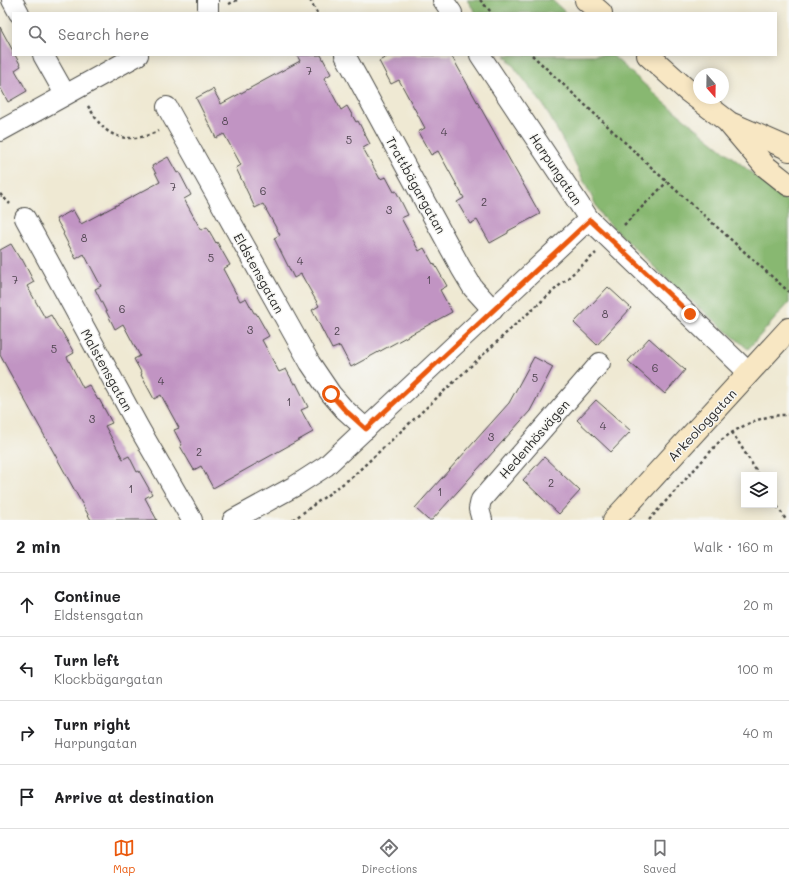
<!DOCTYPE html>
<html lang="en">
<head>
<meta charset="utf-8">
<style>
  :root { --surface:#fff; --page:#f2f2f2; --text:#202124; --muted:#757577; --line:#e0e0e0; --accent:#ea580c }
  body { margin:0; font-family:Mali,sans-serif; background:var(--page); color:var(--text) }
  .controls { position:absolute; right:12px; bottom:12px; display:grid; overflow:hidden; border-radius:0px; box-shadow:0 2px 10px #0003 }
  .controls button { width:36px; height:36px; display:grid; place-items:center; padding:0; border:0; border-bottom:1px solid var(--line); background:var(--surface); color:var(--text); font:20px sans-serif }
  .compass { position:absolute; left:693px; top:68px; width:36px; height:36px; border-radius:50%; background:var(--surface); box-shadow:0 2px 10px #0003; rotate:160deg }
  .stop { position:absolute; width:12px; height:12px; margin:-9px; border:3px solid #ea580c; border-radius:50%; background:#fff }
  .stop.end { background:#ea580c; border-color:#fff; box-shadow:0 1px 4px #0008 }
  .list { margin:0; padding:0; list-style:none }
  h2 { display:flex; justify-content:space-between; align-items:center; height:52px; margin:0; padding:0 16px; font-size:17px }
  h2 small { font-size:13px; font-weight:400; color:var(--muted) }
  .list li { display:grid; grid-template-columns:26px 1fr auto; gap:12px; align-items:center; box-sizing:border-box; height:64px; padding:0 16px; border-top:1px solid var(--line) }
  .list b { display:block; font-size:15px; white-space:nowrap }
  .list p { margin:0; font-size:13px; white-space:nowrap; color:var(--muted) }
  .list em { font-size:13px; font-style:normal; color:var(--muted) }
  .icon { flex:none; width:22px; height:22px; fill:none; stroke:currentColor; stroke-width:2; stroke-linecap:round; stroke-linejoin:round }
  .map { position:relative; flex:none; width:789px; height:520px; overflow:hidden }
  .search { position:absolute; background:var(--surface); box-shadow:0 2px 10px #0003; left:12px; right:12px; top:12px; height:44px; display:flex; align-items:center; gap:10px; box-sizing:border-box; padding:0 14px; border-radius:0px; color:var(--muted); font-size:15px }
  .sheet { height:308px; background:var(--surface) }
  nav { display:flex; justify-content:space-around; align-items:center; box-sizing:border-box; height:56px; border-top:1px solid var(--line); background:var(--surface); font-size:11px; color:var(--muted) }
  nav a { display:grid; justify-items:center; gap:2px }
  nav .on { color:var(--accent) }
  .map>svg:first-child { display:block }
  .forest { fill:#88b871; stroke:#5a724e }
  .building { fill:#c194c3 }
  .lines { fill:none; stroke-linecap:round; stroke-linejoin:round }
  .street-casing { stroke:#484844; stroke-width:22 }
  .secondary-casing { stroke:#484844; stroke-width:24 }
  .path { stroke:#484844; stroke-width:2.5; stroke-dasharray:3 3; stroke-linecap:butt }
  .street { stroke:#fff; stroke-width:20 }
  .secondary { stroke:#f8e7c3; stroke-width:22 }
  .route { stroke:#ea580c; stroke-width:5 }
  .labels { text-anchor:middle; stroke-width:3; stroke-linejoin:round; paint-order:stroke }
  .number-label { font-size:11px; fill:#504551 }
  .street-label { font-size:13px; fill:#2b2b2b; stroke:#f6f6f2 }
</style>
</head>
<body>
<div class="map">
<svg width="789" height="520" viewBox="0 0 789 520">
  <rect width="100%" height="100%" fill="#f6f6f2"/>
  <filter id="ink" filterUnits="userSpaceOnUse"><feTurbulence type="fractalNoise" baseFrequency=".025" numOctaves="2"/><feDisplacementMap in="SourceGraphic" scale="8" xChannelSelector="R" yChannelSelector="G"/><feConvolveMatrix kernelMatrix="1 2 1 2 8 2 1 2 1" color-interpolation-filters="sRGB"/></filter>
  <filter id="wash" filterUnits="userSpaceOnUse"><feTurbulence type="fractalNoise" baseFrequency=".012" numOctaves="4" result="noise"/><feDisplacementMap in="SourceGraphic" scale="16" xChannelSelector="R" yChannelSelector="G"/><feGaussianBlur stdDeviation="0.9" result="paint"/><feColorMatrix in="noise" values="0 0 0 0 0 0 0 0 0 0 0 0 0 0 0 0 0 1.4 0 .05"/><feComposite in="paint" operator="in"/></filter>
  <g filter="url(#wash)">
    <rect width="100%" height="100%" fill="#efe9d3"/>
    <g class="forest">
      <polygon points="467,0 552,0 566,13 476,13"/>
      <polygon points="505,55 612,55 665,103 789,203 789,303 748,349 676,288 602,217 569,152 544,106"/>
    </g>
    <g id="blocks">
      <g class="building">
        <polygon points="0,27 13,51 13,55 15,55 21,66 15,70 27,91 8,102 0,87"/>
        <polygon points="297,55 321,55 331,74 324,78 341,110 347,106 356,122 358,121 370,144 363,148 380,179 386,177 394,192 396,191 408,215 401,218 419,251 424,248 433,264 434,263 447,286 440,290 452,312 351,367 340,346 332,349 312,310 319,306 301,274 294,278 274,238 280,235 263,204 255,208 236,168 241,165 224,134 216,138 196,98 213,89 221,104 300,61"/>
        <polygon points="390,55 451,55 540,214 508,231 508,233 490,243 477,220 470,224 457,202 464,198 438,151 431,155 418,132 425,128 399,80 391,84 379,61"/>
        <polygon points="168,157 177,173 179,172 191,195 184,199 201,230 207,227 216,243 217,242 230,265 223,269 240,301 246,298 254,313 256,313 269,336 262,340 279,372 286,369 294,384 296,383 308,407 301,410 313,432 213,488 201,466 194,470 180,446 182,445 174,430 179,428 161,395 154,399 141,375 142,374 134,359 140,356 123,324 115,329 95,289 101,286 84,254 76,259 63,234 64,233 56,219 73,210 81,224 160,182 152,166"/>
        <polygon points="11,244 20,259 22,259 34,282 27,286 45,318 51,315 60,331 61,330 74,353 67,357 83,388 89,385 98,400 99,399 112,423 105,426 123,459 129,456 137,472 139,471 152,494 145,498 157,520 91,520 0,355 0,250"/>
        <polygon points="608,287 631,308 597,345 574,323"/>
        <polygon points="649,338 685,370 665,394 628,361"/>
        <polygon points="534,357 553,367 530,411 432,520 428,520 415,508 509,403"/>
        <polygon points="596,400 631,431 611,452 577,420"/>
        <polygon points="544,457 580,491 559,514 523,480"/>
      </g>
    </g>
  </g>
  <g filter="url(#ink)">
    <use href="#blocks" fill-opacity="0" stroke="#484844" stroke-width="1"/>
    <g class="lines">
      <defs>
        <g id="street">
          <polyline points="12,0 19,13"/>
          <polyline points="208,0 208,13"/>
          <polyline points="443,0 452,13"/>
          <polyline points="43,55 65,94"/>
          <polyline points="345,55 461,268 473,288 493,310"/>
          <polyline points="480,55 589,219 749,373"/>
          <polyline points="167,107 310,363 331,394 344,409 366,429"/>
          <polyline points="0,131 138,55"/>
          <polyline points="25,218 139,428 192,520"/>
          <polyline points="233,520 295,486 326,466 589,219"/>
          <polyline points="482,520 479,509 481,500 600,363"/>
        </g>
        <g id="secondary">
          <polyline points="586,0 601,13"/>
          <polyline points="648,55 688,91 727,121 765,166 789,185"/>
          <polyline points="732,124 785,147 789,150"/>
          <polyline points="614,520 789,329"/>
        </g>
      </defs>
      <use href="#street" class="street-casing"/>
      <use href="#secondary" class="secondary-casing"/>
      <g class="path">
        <polyline points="310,0 317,13"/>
        <polyline points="480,0 492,13"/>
        <polyline points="229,4 237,0"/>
        <polyline points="532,55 667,182 789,292"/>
        <path d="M88,106C92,112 96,119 100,124C115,142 139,141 158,131"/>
        <polyline points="0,194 10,204"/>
        <polyline points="624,225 667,182"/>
        <polyline points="732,432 759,475"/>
        <polyline points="774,501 786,520"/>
        <polyline points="293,520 352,477 516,324 596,253"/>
        <path d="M649,520L720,441C740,426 763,414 789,415"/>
      </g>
      <use href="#street" class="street"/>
      <use href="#secondary" class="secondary"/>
    </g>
  </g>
  <g class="lines" filter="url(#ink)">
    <polyline class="route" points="331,394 344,409 366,429 590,220 690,314"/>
  </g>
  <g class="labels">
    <g class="number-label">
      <text x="309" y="75">7</text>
      <text x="225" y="125">8</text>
      <text x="444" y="136">4</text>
      <text x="349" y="144">5</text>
      <text x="173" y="191">7</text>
      <text x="263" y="195">6</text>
      <text x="484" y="206">2</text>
      <text x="389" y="214">3</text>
      <text x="84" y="242">8</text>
      <text x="211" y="262">5</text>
      <text x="300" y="265">4</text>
      <text x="15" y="284">7</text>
      <text x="429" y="284">1</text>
      <text x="122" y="313">6</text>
      <text x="605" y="318">8</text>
      <text x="250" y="334">3</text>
      <text x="337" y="335">2</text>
      <text x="54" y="353">5</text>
      <text x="655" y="372">6</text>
      <text x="535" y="382">5</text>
      <text x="161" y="385">4</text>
      <text x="289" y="406">1</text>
      <text x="92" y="423">3</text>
      <text x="603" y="430">4</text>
      <text x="491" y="441">3</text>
      <text x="199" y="456">2</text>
      <text x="551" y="487">2</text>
      <text x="131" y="493">1</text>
      <text x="440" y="496">1</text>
    </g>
    <g class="street-label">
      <text transform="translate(556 169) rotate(56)" y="5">Harpungatan</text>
      <text transform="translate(416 185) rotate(61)" y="5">Trattbägargatan</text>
      <text transform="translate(259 273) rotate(61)" y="5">Eldstensgatan</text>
      <text transform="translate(107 370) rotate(61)" y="5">Malstensgatan</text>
      <text transform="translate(702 425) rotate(-47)" y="5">Arkeologgatan</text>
      <text transform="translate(534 439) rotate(-49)" y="5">Hedenhösvägen</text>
    </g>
  </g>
</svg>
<div class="controls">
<button><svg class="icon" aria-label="layers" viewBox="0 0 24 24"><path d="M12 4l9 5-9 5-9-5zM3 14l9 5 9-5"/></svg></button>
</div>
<svg class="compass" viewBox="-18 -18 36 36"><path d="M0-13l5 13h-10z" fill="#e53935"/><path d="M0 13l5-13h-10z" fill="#757577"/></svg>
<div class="stop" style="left:331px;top:394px"></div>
<div class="stop end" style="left:690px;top:314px"></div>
<div class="search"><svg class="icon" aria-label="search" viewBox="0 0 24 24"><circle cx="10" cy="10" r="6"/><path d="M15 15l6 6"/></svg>Search here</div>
</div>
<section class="sheet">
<h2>2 min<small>Walk · 160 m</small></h2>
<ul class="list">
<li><svg class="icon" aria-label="ahead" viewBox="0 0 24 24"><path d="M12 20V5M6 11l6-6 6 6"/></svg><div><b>Continue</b><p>Eldstensgatan</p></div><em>20 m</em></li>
<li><svg class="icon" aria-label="left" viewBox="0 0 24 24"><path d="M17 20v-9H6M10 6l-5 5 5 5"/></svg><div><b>Turn left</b><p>Klockbägargatan</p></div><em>100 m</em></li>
<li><svg class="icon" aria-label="right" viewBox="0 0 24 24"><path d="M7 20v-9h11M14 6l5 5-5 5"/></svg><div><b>Turn right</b><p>Harpungatan</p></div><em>40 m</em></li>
<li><svg class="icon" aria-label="arrive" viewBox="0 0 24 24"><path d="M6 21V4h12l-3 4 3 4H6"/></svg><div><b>Arrive at destination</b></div></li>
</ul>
</section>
<nav>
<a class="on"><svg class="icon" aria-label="map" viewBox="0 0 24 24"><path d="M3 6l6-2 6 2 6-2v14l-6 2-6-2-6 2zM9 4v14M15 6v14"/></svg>Map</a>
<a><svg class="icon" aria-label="directions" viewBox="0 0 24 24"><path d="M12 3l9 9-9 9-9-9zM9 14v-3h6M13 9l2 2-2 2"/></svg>Directions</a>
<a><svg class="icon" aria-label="saved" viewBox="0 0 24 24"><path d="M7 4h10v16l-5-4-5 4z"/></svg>Saved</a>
</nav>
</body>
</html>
